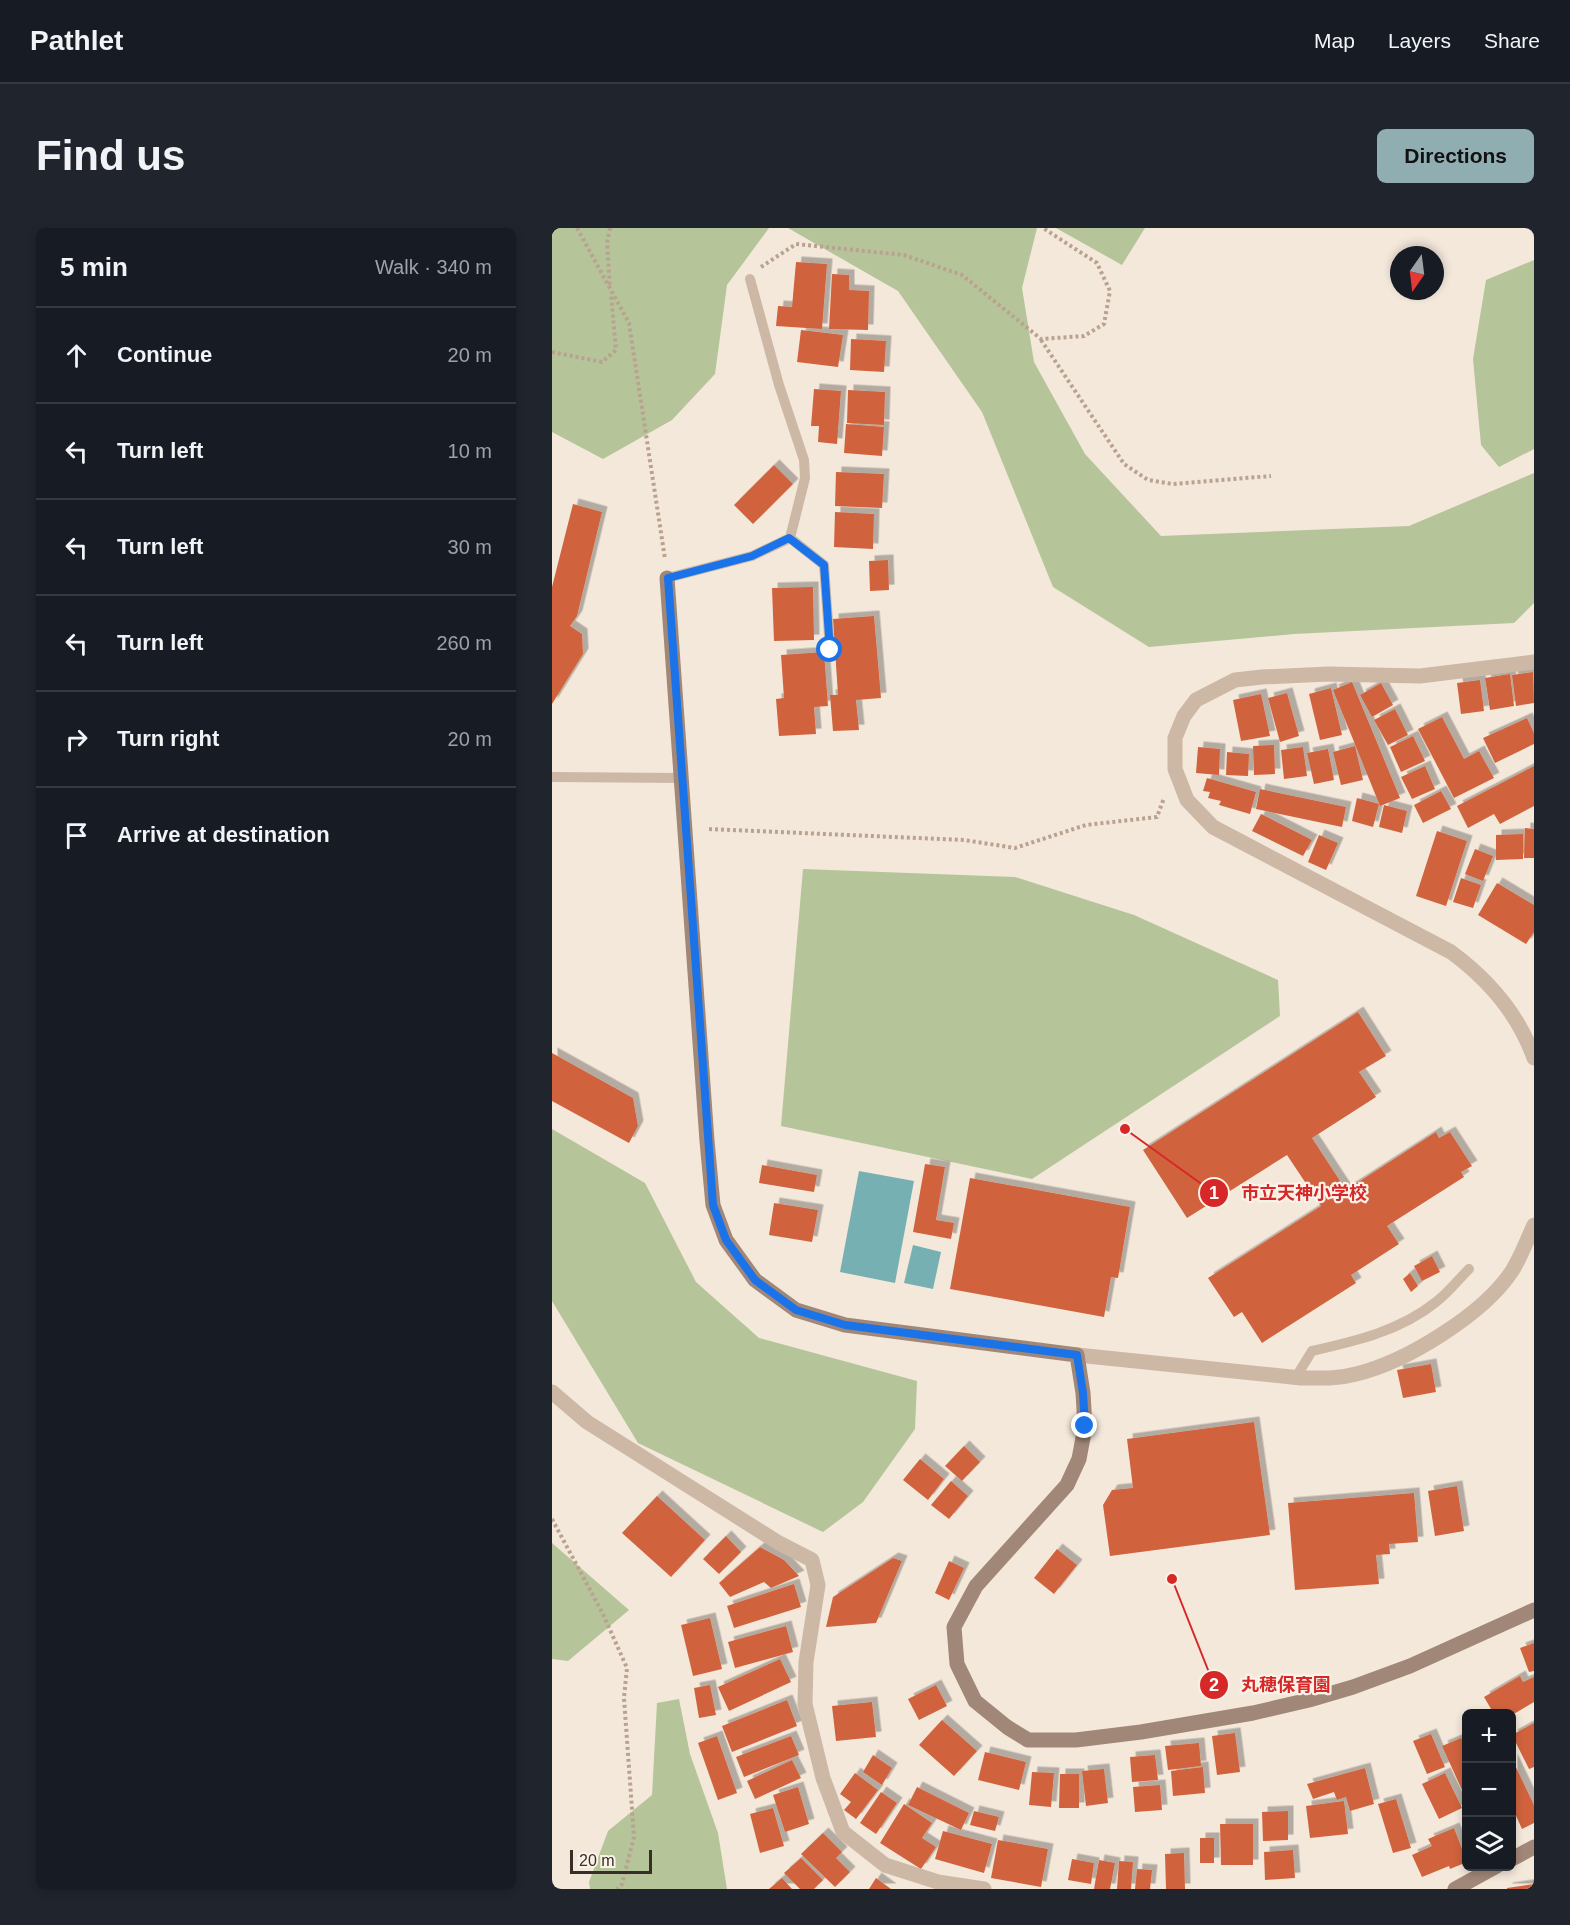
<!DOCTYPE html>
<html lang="en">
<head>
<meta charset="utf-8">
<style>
  :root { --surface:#171b24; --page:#20242c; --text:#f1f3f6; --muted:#9ea1a6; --line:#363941; --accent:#90adb1 }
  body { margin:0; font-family:Helvetica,"Noto Sans JP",sans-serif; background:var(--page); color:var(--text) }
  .controls { position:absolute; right:18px; bottom:18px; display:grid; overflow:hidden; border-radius:9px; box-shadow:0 3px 9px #0003 }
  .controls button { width:54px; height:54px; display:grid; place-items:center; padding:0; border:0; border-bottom:2px solid var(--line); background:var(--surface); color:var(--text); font:30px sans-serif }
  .compass { position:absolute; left:838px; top:18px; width:54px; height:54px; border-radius:50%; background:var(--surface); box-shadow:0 3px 9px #0003; rotate:194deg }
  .scale { position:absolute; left:18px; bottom:15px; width:82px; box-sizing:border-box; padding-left:6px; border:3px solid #382d27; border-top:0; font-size:16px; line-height:21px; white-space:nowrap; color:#382d27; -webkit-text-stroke:4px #fbf2e8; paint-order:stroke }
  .stop { position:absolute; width:18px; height:18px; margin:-14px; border:4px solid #1a73e8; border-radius:50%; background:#fff }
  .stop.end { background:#1a73e8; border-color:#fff; box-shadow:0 2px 6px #0008 }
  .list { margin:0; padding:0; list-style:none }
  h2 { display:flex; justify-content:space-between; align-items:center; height:78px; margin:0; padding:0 24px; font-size:26px }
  h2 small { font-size:20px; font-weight:400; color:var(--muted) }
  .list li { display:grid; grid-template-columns:39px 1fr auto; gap:18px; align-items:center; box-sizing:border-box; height:96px; padding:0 24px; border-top:2px solid var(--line) }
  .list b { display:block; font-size:22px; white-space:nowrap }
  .list em { font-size:20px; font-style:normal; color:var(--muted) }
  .icon { flex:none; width:33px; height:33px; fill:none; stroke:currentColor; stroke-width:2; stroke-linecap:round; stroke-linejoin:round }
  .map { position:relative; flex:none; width:982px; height:1661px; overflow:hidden; border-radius:9px }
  header { display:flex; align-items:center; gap:36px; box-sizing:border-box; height:84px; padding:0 30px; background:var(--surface); border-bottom:2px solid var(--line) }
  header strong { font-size:28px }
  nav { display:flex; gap:33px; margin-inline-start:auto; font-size:21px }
  .intro { display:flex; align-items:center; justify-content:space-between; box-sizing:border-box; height:144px; padding:0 36px }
  h1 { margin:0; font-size:42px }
  .button { padding:15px 27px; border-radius:9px; background:var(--accent); color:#111; font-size:21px; font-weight:700 }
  main { display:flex; gap:36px; padding:0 36px }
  aside { flex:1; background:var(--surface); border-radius:9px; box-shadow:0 3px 9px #0003 }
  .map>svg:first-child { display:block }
  .green { fill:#b5c499 }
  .water { fill:#77b0b3 }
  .building { fill:#d0633d; filter:url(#shadow) }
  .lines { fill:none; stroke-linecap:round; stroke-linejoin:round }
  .path { stroke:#b9a290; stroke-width:4; stroke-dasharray:3 3; stroke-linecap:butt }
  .lane { stroke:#cdb8a6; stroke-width:10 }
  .street { stroke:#cdb8a6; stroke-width:15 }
  .secondary { stroke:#a18777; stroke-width:15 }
  .route { stroke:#1a73e8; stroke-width:8 }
  .leader { fill:none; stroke:#d62828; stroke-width:2 }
  .callout-dot { fill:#d62828; stroke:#fbf2e8; stroke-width:2 }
  .mark-label { font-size:18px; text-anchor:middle; font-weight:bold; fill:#fff }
  .callout-label { font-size:18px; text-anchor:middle; font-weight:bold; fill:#d62828; stroke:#fbf2e8; stroke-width:4.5; stroke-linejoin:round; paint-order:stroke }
</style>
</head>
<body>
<header>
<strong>Pathlet</strong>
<nav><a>Map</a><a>Layers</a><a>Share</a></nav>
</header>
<div class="intro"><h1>Find us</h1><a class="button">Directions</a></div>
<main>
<aside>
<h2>5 min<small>Walk · 340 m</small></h2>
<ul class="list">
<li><svg class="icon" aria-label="ahead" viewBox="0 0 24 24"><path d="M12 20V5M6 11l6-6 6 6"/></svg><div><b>Continue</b></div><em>20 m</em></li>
<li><svg class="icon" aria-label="left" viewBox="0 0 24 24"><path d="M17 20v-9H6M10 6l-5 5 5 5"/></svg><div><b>Turn left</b></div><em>10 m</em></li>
<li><svg class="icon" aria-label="left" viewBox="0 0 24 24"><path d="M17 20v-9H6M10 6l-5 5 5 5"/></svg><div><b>Turn left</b></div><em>30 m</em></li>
<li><svg class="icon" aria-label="left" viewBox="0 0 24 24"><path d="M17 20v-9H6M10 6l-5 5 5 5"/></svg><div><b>Turn left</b></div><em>260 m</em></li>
<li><svg class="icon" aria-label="right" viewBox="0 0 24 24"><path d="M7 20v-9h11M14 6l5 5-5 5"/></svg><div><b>Turn right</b></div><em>20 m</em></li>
<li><svg class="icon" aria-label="arrive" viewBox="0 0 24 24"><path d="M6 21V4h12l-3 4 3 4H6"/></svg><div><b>Arrive at destination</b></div></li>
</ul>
</aside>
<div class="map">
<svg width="982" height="1661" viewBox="0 0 982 1661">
  <defs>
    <filter id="shadow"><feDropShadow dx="5.5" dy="-5.5" stdDeviation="0" flood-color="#0004"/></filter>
  </defs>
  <rect width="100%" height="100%" fill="#f4e8db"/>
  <g class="green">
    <polygon points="0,0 217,0 175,57 163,146 120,192 51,231 0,204"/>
    <polygon points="236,0 485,0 470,60 482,134 533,226 609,308 857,298 982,245 982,375 962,395 742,406 597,419 501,359 430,184 346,63"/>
    <polygon points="504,0 593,0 570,37"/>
    <polygon points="982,32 982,221 947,239 929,217 921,131 934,52"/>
    <polygon points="251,641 463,649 582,687 726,752 728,788 480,951 229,898"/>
    <polygon points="0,901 93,955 144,1054 207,1110 365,1153 363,1201 311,1274 271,1304 86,1215 0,1073"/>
    <polygon points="0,1315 77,1382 16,1433 0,1431"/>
    <polygon points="127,1471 138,1526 166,1605 175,1661 38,1661 37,1654 56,1603 100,1567 105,1475"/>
  </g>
  <g class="water">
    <polygon points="307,943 362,953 343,1055 288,1044"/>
    <polygon points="361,1017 389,1024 381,1061 352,1055"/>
  </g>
  <g class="building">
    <polygon points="244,34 275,36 270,101 224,98 226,78 240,79"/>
    <polygon points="280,46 297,47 297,62 317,63 316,102 277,101"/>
    <polygon points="249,102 291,107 286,139 245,134"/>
    <polygon points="299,111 334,113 332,144 298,142"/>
    <polygon points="262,161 289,163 285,216 266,214 267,198 259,198"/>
    <polygon points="296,162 333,164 332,197 295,195"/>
    <polygon points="294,196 332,199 330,228 292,225"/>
    <polygon points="222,237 241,256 201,296 182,277"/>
    <polygon points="284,244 332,246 330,280 283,278"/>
    <polygon points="21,276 50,284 25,388 18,398 30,406 31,426 0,476 0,359"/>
    <polygon points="283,284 322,286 321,321 282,319"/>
    <polygon points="336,332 337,362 318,363 317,333"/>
    <polygon points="261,359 262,412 222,413 220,360"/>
    <polygon points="322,388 329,470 304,472 307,502 281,503 278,467 286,467 281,391"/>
    <polygon points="272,424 276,478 262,479 264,506 227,508 224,471 232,470 229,427"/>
    <polygon points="981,444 982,475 964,478 960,447"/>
    <polygon points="958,446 962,478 938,482 933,450"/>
    <polygon points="928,452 932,483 909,486 905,455"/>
    <polygon points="800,454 848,570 828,578 781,462"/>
    <polygon points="829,455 841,477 820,489 808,467"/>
    <polygon points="779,460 790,507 768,512 757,466"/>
    <polygon points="735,465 747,508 728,514 716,470"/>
    <polygon points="709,466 718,508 689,513 681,472"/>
    <polygon points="843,481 856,507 836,517 822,492"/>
    <polygon points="890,489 912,531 927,523 942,550 902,570 866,501"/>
    <polygon points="975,490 982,505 982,516 943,535 931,510"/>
    <polygon points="861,508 873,533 849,544 838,519"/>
    <polygon points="722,517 723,546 702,547 701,518"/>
    <polygon points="803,518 811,552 789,557 781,524"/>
    <polygon points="646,519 668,521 667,547 644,545"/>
    <polygon points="751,519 755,548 732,551 729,522"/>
    <polygon points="776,521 782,552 762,556 755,525"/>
    <polygon points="675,524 697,526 696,548 674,547"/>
    <polygon points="873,538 883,561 860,571 849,549"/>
    <polygon points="982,538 982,578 948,596 942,586 916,600 905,578"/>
    <polygon points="655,550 704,564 698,586 667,577 669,573 656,570 658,564 651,563"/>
    <polygon points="708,561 794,579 790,599 704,581"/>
    <polygon points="889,563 899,581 871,595 862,577"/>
    <polygon points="805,570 827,576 821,599 800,593"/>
    <polygon points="832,577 855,583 850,605 827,599"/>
    <polygon points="709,586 760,612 751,628 700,603"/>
    <polygon points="973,600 982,601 982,630 972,630"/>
    <polygon points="885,603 915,613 894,678 864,668"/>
    <polygon points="971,606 971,631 944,632 944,607"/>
    <polygon points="767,607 786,615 774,642 756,634"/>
    <polygon points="923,621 941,628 931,653 913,646"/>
    <polygon points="909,650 929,657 921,680 901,674"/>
    <polygon points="945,655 982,677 982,704 974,716 926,687"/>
    <polygon points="806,784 834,828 807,844 824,869 760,910 794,962 884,904 887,910 898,904 920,938 909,944 912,949 835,998 847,1016 799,1047 804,1055 710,1115 690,1084 682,1089 656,1050 769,978 735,927 635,990 591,922"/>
    <polygon points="0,825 81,870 86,898 77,915 0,873"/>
    <polygon points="373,936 393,939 384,992 402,995 399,1011 361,1004"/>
    <polygon points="210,937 265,947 262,964 207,955"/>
    <polygon points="418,950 578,979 566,1050 559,1049 552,1089 398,1061"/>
    <polygon points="222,975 266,982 260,1014 217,1007"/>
    <polygon points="880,1028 888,1044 870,1053 862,1038"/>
    <polygon points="858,1045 866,1058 859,1064 851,1051"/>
    <polygon points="879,1136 884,1164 851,1170 845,1142"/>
    <polygon points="702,1194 718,1307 558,1328 551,1277 560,1262 581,1260 575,1211"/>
    <polygon points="412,1218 428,1234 410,1253 393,1238"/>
    <polygon points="368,1231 392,1251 376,1272 351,1252"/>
    <polygon points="399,1253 416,1268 397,1291 379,1277"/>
    <polygon points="905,1258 912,1303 883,1308 876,1263"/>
    <polygon points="862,1265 866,1314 837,1316 838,1326 824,1327 827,1356 743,1362 736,1275"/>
    <polygon points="105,1268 153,1312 119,1349 70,1305"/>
    <polygon points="174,1308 189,1324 167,1346 151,1331"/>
    <polygon points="208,1319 232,1332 247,1348 219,1360 212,1354 178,1369 167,1355"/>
    <polygon points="505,1321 525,1337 502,1366 482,1350"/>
    <polygon points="341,1330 350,1333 324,1395 274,1399 281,1369"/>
    <polygon points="397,1333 412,1340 397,1372 383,1365"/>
    <polygon points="242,1356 249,1379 182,1400 175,1378"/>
    <polygon points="158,1390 170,1441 141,1448 129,1397"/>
    <polygon points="234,1398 241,1424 183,1440 176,1414"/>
    <polygon points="982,1415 982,1443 977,1444 968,1420"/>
    <polygon points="228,1431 239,1454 177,1483 166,1459"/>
    <polygon points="968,1448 971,1454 982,1449 982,1474 960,1487 942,1486 932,1469"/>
    <polygon points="158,1457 164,1487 147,1490 142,1460"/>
    <polygon points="384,1457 395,1478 367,1492 356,1471"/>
    <polygon points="235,1472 245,1498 180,1524 170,1498"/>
    <polygon points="320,1474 324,1509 284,1513 280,1478"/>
    <polygon points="390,1492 425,1523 402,1548 367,1517"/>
    <polygon points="982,1495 982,1539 977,1541 960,1507"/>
    <polygon points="683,1505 688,1544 665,1547 660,1508"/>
    <polygon points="879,1506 893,1539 875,1546 861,1513"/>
    <polygon points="165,1508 185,1565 166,1572 146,1515"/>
    <polygon points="239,1508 247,1527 192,1549 184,1529"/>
    <polygon points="909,1510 915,1521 915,1560 910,1562 890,1518"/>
    <polygon points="647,1515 649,1538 616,1542 613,1518"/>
    <polygon points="433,1524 474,1534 467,1562 426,1552"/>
    <polygon points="321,1527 340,1540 330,1557 311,1544"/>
    <polygon points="603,1527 606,1552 580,1554 578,1529"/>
    <polygon points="960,1531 982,1577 982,1595 970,1601 960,1579"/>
    <polygon points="240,1532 249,1550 203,1571 195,1553"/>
    <polygon points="651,1539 653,1565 621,1568 619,1543"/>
    <polygon points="813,1540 822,1576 798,1583 794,1569 785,1572 782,1564 761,1571 755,1556"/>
    <polygon points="552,1541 556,1575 534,1578 530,1543"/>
    <polygon points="480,1544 502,1545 499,1579 477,1577"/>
    <polygon points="303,1545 326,1562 304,1591 292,1582 299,1574 288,1566"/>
    <polygon points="893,1545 910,1580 887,1591 870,1556"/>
    <polygon points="508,1546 527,1546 527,1580 507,1580"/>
    <polygon points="608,1557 610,1582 583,1584 581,1559"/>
    <polygon points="246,1559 257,1596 233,1604 221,1567"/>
    <polygon points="365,1559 417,1585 409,1602 356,1577"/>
    <polygon points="329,1564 345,1575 324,1606 308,1595"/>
    <polygon points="844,1571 859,1620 841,1625 826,1576"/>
    <polygon points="792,1573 796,1606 758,1610 754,1578"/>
    <polygon points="352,1576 380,1595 370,1610 384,1619 369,1641 328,1615"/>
    <polygon points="221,1580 232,1618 208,1625 198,1586"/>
    <polygon points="422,1583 447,1589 443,1603 418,1597"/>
    <polygon points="736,1583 736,1612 711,1613 710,1584"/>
    <polygon points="668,1596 701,1596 701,1637 669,1637"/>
    <polygon points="902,1600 915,1634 898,1641 897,1638 870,1649 860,1627 880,1618 876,1611"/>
    <polygon points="391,1603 440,1616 432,1645 383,1631"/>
    <polygon points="271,1605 290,1624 284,1630 298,1644 283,1659 249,1626"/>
    <rect x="648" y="1610" width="14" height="25"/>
    <polygon points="446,1612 496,1621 489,1659 439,1650"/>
    <polygon points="741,1622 743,1650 713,1652 712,1624"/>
    <polygon points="632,1625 633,1661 614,1661 613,1626"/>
    <polygon points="249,1630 271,1652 262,1661 248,1661 232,1645"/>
    <polygon points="520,1631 542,1635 539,1656 516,1652"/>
    <polygon points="547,1632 563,1635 558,1661 542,1661"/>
    <polygon points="567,1633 581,1634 579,1661 565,1661"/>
    <polygon points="585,1641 600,1642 598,1661 583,1661"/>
    <polygon points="230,1650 240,1661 217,1661"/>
    <polygon points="324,1650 339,1661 317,1661"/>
    <polygon points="982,1656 982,1661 955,1661 955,1660"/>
  </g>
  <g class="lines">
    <g class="path">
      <polyline points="25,0 77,95 113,331"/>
      <polyline points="58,0 55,15 58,59"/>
      <polyline points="209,39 244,16 352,27 410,47 489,111 532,108 552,96 558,63 545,35 491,0"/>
      <polyline points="489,112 572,236 596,252 621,256 719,248"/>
      <polyline points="0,124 50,134 64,122 59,66"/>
      <polyline points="157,601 412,612 463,620 534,597 605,589 612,570"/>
      <polyline points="0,1291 51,1386 75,1440 72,1470 82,1609 70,1656 65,1661"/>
    </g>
    <g class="lane">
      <polyline points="238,310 272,337 278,422"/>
      <polyline points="115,350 200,328 238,310 253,250 252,232 227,157 198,51"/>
      <polyline points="0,549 129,550"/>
      <path d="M744,1149L760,1123C804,1113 848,1103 884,1074C896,1065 906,1052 917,1041"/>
    </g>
    <g class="street">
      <path d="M982,434L868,448L776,446L710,449L683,452L644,472L632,488L623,510V541L635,572L661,599L899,724C937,752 966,785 982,830"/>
      <path d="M525,1127L749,1150C768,1150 786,1151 804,1146C854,1134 932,1086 960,1043C969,1029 975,1012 982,997"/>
      <polyline points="0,1164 35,1194 227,1315 260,1332 266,1357 254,1434 253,1476 271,1550 291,1604 333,1637 386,1654 432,1661"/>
    </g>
    <g class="secondary">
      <polyline points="115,350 155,913 161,977 174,1012 203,1052 244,1082 293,1097 525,1127 531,1165 533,1199 527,1231 515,1257 424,1358 402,1399 405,1436 423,1473 455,1499 476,1512 524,1512 589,1504 701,1485 757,1472 801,1459 858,1438 982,1382"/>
      <polyline points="960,1631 982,1619"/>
      <polyline points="903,1661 945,1638"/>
    </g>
  </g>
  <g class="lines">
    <polyline class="route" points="278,422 272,337 237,310 200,328 116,350 161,977 174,1012 203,1052 244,1082 293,1097 525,1127 531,1165 533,1198"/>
  </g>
  <path class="leader" d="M573 901L662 965M620 1351L662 1457"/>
  <g class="callout-dot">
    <circle cx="573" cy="901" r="6"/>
    <circle cx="620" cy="1351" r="6"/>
    <circle cx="662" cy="965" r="15"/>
    <circle cx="662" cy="1457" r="15"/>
  </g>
  <g class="mark-label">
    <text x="662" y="971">1</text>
    <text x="662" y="1463">2</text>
  </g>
  <g class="callout-label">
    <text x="752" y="971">市立天神小学校</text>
    <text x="734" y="1463">丸穂保育園</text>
  </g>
</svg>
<div class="controls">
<button>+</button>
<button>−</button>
<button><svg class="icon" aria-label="layers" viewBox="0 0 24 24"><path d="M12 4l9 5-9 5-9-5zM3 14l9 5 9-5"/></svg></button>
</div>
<svg class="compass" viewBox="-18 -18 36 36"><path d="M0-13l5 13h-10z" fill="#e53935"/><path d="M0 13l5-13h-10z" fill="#9ea1a6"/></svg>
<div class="scale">20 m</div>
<div class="stop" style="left:278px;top:422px"></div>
<div class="stop end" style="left:533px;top:1198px"></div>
</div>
</main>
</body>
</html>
